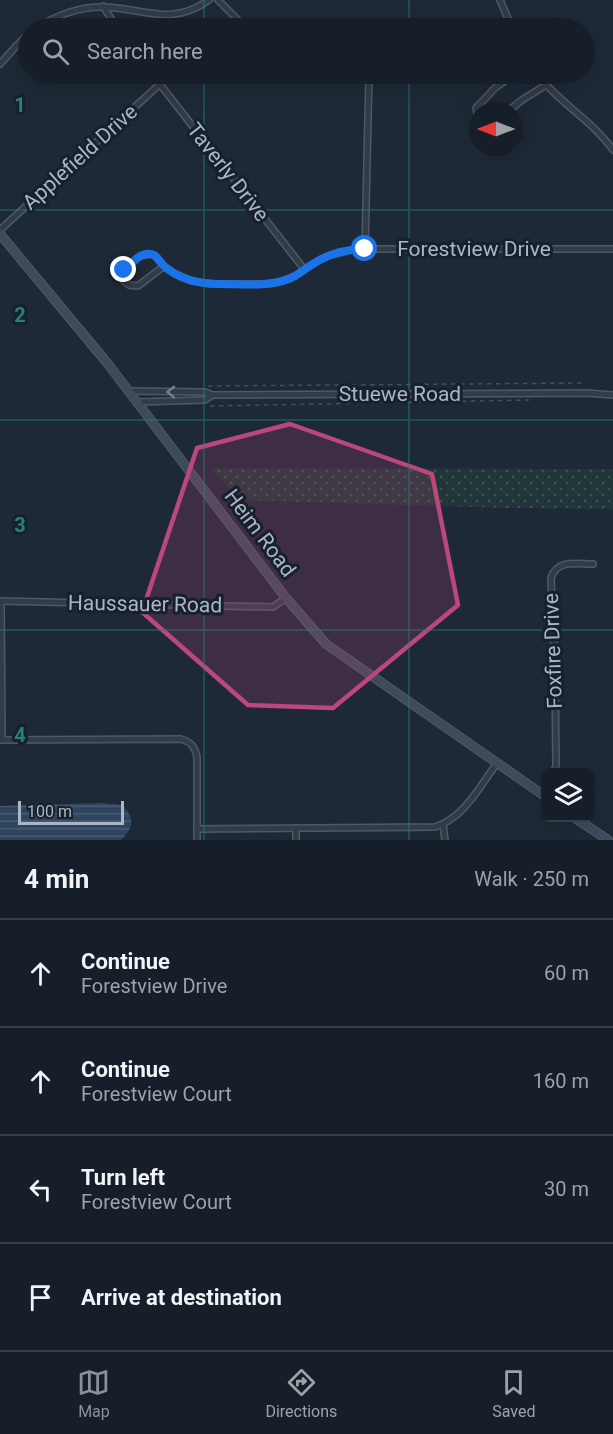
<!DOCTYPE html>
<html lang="en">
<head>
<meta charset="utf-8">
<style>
  :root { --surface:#161f29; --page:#232c35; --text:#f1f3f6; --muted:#9ea2a8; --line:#353d46; --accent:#8c9099 }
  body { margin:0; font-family:Roboto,sans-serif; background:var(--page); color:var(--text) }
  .controls { position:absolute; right:18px; bottom:18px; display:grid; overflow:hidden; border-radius:9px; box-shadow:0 6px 24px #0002 }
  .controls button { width:54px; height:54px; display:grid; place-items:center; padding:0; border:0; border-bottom:2px solid var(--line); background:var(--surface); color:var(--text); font:30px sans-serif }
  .compass { position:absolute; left:469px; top:102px; width:54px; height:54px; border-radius:50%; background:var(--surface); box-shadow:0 6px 24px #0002; rotate:270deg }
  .scale { position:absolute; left:18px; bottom:15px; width:106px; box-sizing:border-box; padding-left:6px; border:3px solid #abb6c5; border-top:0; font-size:16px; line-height:21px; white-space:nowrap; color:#abb6c5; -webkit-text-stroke:4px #17202c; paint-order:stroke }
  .stop { position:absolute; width:18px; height:18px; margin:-14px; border:4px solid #1a73e8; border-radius:50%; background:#fff }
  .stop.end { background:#1a73e8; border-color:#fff; box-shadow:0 2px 6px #0008 }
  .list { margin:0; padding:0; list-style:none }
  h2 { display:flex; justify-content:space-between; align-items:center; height:78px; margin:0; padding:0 24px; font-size:26px }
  h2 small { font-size:20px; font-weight:400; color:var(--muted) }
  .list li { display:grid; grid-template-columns:39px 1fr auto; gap:18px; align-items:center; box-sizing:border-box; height:108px; padding:0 24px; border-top:2px solid var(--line) }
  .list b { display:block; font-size:22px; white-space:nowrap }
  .list p { margin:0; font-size:20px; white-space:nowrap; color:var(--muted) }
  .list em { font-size:20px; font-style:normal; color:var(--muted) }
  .icon { flex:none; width:33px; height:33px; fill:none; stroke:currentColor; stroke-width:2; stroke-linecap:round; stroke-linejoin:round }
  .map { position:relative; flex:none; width:613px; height:840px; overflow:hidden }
  .search { position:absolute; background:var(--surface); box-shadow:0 6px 24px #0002; left:18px; right:18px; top:18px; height:66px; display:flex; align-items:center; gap:15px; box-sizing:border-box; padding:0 21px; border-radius:33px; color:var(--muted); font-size:22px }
  .sheet { height:510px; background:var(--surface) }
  nav { display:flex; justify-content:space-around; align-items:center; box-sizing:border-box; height:84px; border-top:2px solid var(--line); background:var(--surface); font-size:16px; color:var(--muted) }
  nav a { display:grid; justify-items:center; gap:3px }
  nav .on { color:var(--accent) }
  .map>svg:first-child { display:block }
  .grass { fill:url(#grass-dots) }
  .water { fill:url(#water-rules) }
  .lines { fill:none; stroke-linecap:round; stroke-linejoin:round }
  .street-casing { stroke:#4f5966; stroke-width:8 }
  .secondary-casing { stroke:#4f5966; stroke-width:10 }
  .path { stroke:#3d5356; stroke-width:1.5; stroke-dasharray:4.5 4.5; stroke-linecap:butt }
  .street { stroke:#323b48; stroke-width:5 }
  .secondary { stroke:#3f4a5b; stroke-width:8 }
  .oneway { stroke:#757f8d }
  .route { stroke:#1a73e8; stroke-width:8 }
  .marked { fill:#bb477b; fill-opacity:0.2; stroke:#bb477b; stroke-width:4.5; stroke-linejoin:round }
  .grid { fill:none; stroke:#26807b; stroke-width:1.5; stroke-opacity:0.55 }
  .labels { text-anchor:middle; stroke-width:6; stroke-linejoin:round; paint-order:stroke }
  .street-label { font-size:21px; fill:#abb6c5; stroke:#17202c }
  .grid-label { font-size:20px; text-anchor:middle; font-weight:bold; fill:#26807b; stroke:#17202c; stroke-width:6; stroke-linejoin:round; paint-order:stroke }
</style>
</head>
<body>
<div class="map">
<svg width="613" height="840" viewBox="0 0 613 840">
  <defs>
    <pattern id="grass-dots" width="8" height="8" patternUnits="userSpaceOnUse" patternTransform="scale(1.5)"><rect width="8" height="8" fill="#203638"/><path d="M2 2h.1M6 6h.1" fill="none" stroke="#3e5153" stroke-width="1.8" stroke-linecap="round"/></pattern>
    <pattern id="water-rules" width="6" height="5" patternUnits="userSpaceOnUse" patternTransform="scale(1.5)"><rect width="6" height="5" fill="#2f445e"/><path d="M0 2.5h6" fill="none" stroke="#4a5d74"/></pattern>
  </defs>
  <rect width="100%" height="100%" fill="#1e2937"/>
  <polygon class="grass" points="211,468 613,469 613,509 506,508 239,500"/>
  <path class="water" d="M101,803L122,805C135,818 134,827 121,840H0V806Z"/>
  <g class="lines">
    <defs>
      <g id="street">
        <polyline points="218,0 246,28"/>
        <polyline points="500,0 512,28"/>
        <polyline points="103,6 117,28"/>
        <path d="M37,28C57,15 78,7 102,7C142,7 170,28 209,0"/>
        <polyline points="0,64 17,45 28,34"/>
        <polyline points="152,74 304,269"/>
        <path d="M537,74C559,103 592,120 613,150"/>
        <polyline points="508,111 522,100 546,85"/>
        <polyline points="478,118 476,108 495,88 515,74"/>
        <polyline points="0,230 160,84"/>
        <polyline points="365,249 369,74"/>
        <polyline points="164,266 138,286 129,285 123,280 124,270 140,256 151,254 155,256 164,266 175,274 192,281 212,284 267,284 279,282 295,276 318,261 328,256 355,249 613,249"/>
        <polyline points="128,391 205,392 212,395 587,393 613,395"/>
        <polyline points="137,402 205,400 212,395"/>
        <polyline points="0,601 273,607 286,598"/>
        <polyline points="1,601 2,740"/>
        <path d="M0,740L181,739C191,742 195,747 197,757V840"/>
        <path d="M554,772L556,765L555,670L551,578C557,559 577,564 593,564"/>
        <polyline points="443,824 445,840"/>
        <polyline points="296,828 296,840"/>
        <path d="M197,829L435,827C464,818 480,786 497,763"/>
      </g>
      <g id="secondary">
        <polyline points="0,234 108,364 286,598 326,644 546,797"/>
        <polyline points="575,818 608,840"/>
      </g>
    </defs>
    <use href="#street" class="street-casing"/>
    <use href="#secondary" class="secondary-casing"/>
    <g class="path">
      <polyline points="208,386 586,383"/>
      <polyline points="210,406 529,400"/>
    </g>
    <use href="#street" class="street"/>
    <use href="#secondary" class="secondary"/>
  </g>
  <defs><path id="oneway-chevron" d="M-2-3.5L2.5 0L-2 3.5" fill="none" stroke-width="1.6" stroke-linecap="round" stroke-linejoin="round" transform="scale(1.5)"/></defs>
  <use class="oneway" href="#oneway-chevron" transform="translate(171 392) rotate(-179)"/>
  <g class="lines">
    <path class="route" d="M124,270C131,264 140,252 151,254C158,255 159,262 164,266C180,280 200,284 220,284C242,284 267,287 289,279C299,275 307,267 316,262C331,253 348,249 365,249"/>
  </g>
  <path class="marked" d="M290,424L432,474L458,605L333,708L248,705L142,612L197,448Z"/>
  <path class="grid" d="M204,0V28M409,0V28M204,74V840M409,74V840M0,210H613M0,420H613M0,630H613"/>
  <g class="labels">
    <g class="street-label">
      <text transform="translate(80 157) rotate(-42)" y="7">Applefield Drive</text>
      <text transform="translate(228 172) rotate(52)" y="7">Taverly Drive</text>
      <text x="474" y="256">Forestview Drive</text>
      <text x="400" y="401">Stuewe Road</text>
      <text transform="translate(260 533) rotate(53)" y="7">Heim Road</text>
      <text transform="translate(145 604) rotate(1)" y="7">Haussauer Road</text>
      <text transform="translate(553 651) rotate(-92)" y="7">Foxfire Drive</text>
    </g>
  </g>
  <g class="grid-label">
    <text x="20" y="112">1</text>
    <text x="20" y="322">2</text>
    <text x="20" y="532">3</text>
    <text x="20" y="742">4</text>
  </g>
</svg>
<div class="controls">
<button><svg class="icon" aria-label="layers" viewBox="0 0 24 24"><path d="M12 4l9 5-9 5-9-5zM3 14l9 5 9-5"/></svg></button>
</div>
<svg class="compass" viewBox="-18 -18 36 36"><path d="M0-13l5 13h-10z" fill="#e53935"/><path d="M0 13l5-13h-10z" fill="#9ea2a8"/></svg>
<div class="scale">100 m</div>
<div class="stop" style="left:365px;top:249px"></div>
<div class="stop end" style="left:124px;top:270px"></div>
<div class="search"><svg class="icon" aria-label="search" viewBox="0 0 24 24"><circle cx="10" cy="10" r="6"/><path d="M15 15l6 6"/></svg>Search here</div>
</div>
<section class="sheet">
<h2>4 min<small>Walk · 250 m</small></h2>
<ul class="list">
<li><svg class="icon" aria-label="ahead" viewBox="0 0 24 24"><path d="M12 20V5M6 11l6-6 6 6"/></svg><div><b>Continue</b><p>Forestview Drive</p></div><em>60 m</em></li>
<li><svg class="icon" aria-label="ahead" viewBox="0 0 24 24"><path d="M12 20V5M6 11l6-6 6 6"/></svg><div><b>Continue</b><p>Forestview Court</p></div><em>160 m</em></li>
<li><svg class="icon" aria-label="left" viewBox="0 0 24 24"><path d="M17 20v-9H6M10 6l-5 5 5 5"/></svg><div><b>Turn left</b><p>Forestview Court</p></div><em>30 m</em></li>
<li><svg class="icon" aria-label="arrive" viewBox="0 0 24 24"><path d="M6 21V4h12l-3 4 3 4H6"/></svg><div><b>Arrive at destination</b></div></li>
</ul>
</section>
<nav>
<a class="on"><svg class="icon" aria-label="map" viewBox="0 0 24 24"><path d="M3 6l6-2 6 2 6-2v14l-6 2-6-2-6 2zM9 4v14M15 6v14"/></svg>Map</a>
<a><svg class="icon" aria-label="directions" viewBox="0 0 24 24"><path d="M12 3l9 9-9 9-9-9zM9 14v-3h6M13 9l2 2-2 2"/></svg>Directions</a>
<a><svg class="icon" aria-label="saved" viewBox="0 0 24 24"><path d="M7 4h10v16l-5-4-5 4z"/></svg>Saved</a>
</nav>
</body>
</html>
